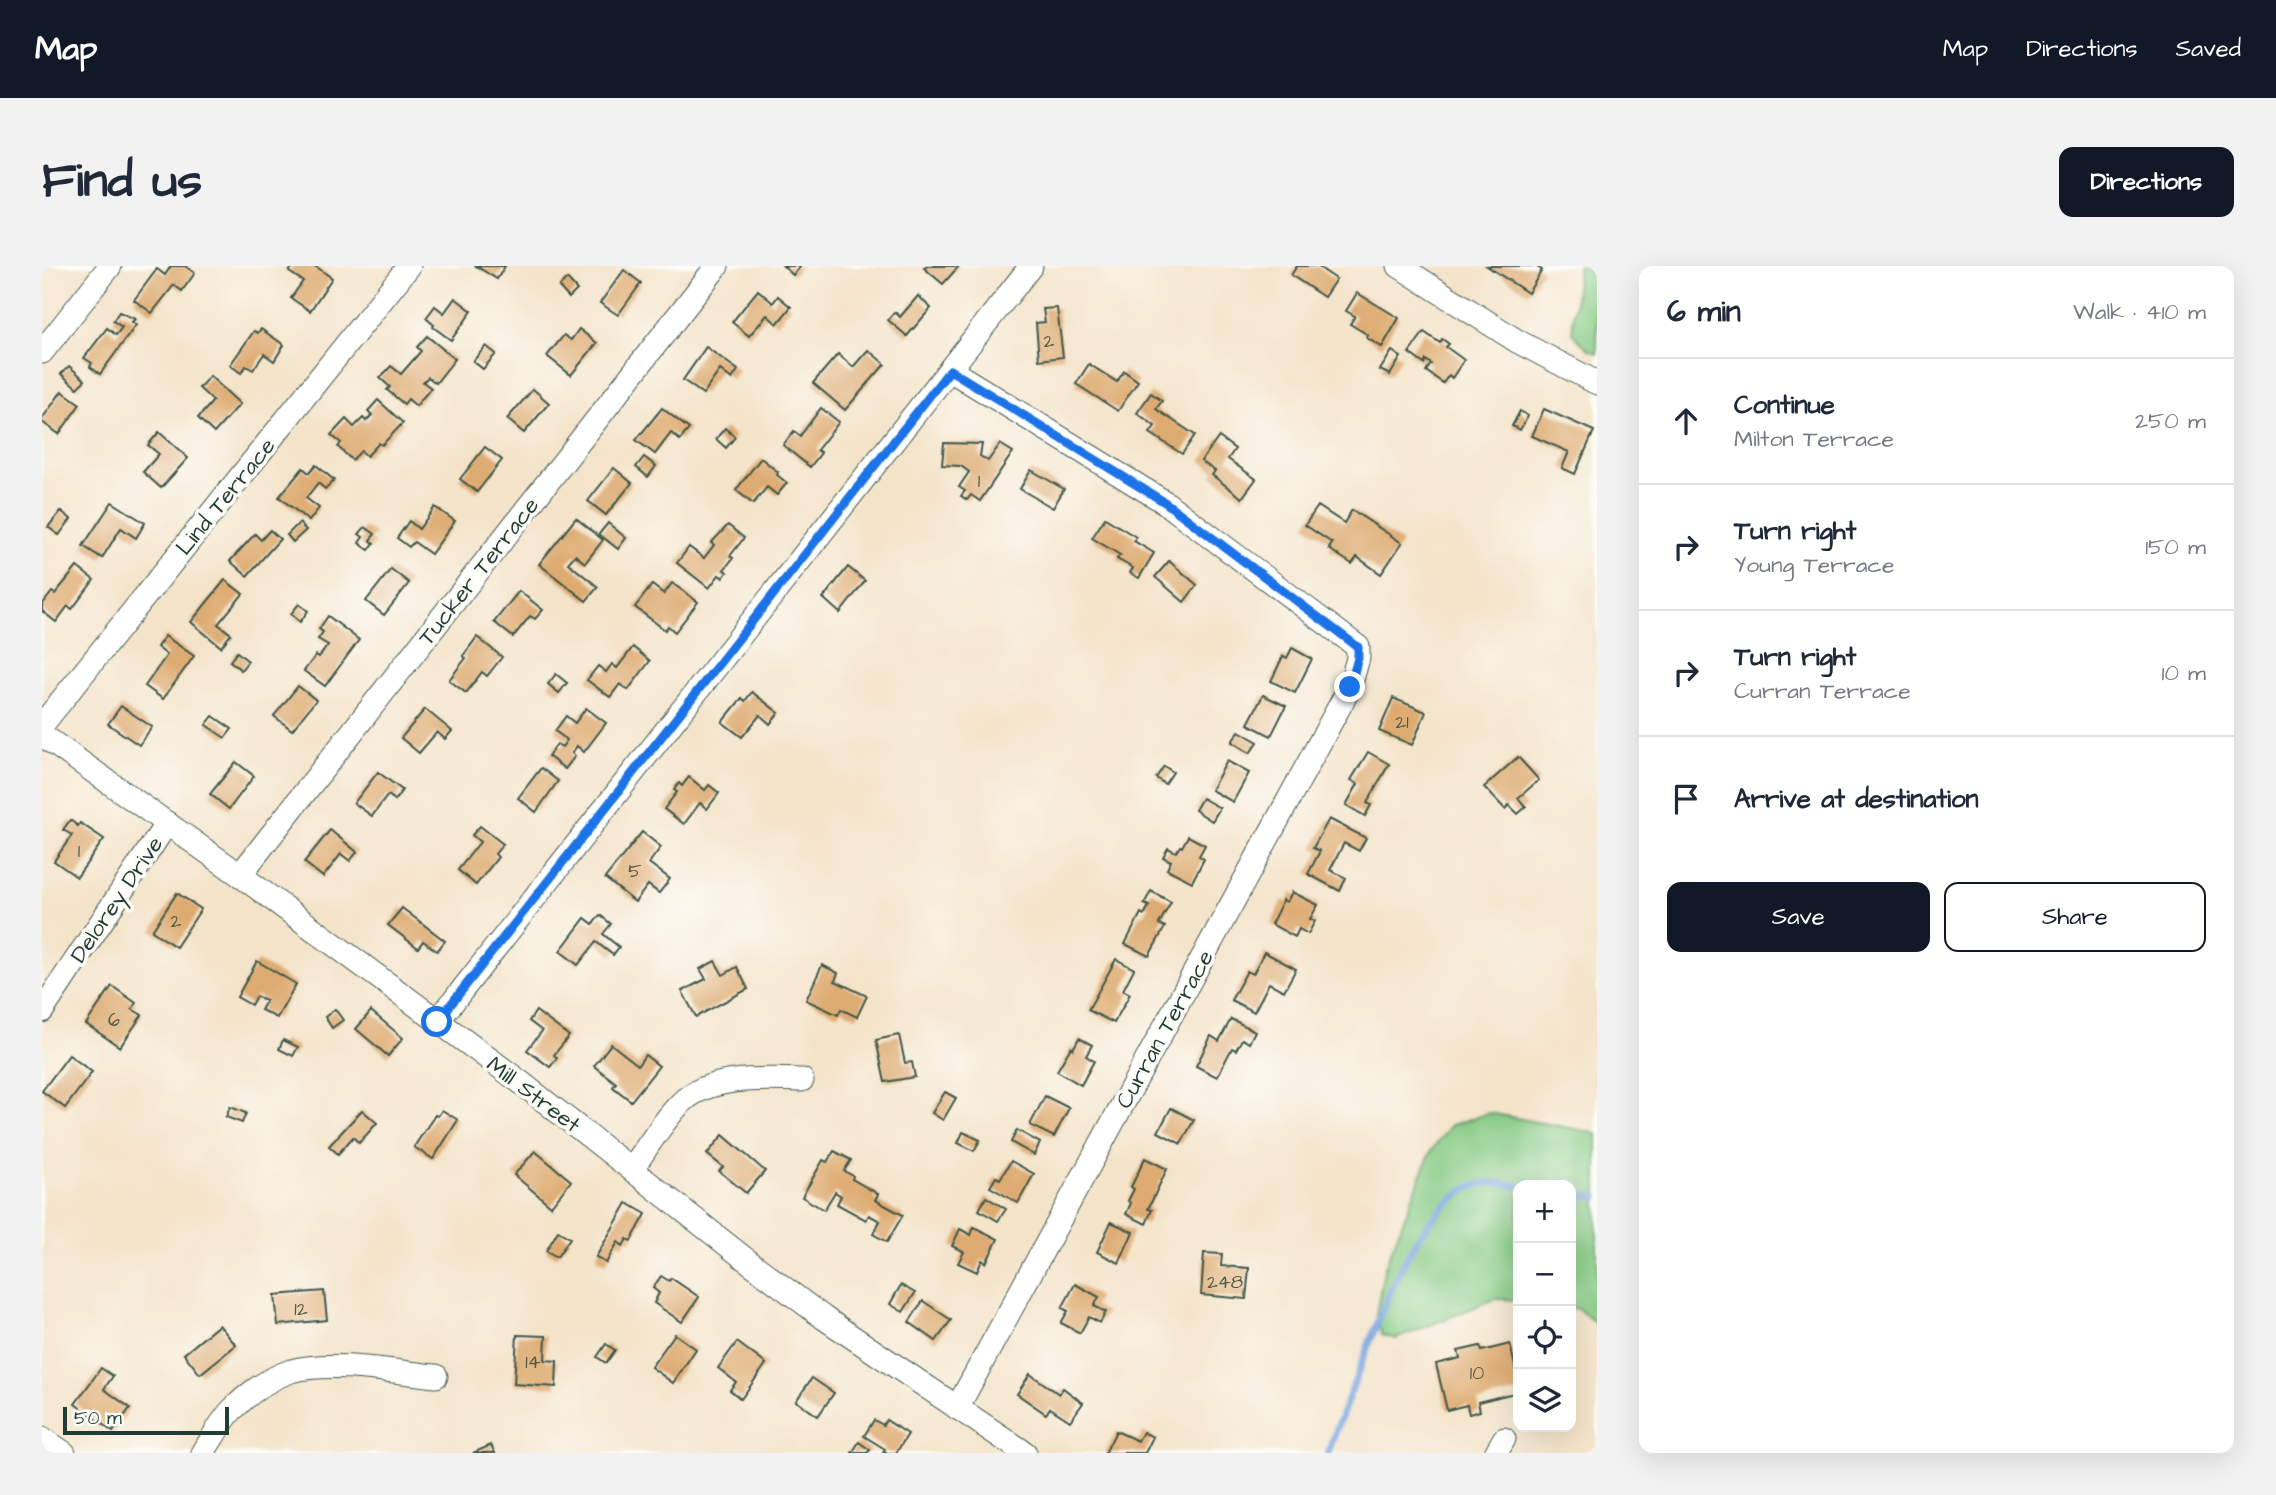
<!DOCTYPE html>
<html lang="en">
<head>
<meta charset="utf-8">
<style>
  :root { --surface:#fff; --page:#f2f2f3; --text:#1f2937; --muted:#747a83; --line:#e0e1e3; --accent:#111827 }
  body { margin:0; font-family:"Architects Daughter",sans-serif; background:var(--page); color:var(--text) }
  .controls { position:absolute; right:21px; bottom:21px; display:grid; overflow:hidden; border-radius:14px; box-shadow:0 7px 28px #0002 }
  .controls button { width:63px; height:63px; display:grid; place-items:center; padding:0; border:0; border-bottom:2px solid var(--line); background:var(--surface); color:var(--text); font:35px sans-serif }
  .scale { position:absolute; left:21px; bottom:18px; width:166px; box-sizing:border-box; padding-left:7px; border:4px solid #1f3d34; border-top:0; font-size:19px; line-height:24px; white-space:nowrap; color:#1f3d34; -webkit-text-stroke:5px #fdfcf7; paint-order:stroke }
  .stop { position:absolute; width:21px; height:21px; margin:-16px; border:5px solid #1a73e8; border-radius:50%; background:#fff }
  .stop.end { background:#1a73e8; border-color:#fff; box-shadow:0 2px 7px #0008 }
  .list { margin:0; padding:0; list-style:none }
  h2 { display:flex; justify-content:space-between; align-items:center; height:91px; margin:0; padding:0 28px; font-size:30px }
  h2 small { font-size:23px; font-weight:400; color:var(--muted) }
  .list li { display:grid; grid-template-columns:46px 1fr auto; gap:21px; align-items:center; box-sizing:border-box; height:126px; padding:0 28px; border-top:2px solid var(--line) }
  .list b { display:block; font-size:26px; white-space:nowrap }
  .list p { margin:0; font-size:23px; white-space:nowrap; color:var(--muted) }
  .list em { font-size:23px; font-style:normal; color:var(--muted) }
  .actions { display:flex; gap:14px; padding:21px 28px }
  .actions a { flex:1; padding:16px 0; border:2px solid var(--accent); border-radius:14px; text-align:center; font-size:24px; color:var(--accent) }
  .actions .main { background:var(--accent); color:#fff }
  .icon { flex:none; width:38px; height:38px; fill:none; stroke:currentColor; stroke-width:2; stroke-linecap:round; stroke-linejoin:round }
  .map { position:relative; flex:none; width:1555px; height:1187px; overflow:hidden; border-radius:14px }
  header { display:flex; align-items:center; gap:42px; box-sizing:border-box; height:98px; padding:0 35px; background:var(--accent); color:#fff }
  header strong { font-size:33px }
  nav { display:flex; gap:38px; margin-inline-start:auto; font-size:24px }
  .intro { display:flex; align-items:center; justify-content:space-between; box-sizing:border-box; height:168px; padding:0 42px }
  h1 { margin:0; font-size:49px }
  .button { padding:18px 32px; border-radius:14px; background:var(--accent); color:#fff; font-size:24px; font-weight:700 }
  main { display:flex; gap:42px; padding:0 42px }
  aside { flex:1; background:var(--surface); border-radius:14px; box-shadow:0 7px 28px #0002 }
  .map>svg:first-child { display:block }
  .green { fill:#86ca84; stroke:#52845c; stroke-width:2 }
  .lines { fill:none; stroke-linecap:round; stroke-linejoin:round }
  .stream { stroke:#73a2dc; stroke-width:7 }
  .building { fill:#deac72 }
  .minor-casing { stroke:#3f564a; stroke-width:25 }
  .minor { stroke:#fff; stroke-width:23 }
  .route { stroke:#1a73e8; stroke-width:9 }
  .labels { text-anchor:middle; stroke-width:7; stroke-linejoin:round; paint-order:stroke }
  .number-label { font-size:19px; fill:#4f5944 }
  .street-label { font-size:23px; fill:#1f3d34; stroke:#fdfcf7 }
</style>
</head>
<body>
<header>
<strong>Map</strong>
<nav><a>Map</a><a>Directions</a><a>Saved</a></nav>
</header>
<div class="intro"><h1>Find us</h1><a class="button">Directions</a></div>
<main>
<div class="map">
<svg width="1555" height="1187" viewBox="0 0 1555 1187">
  <rect width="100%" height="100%" fill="#fdfcf7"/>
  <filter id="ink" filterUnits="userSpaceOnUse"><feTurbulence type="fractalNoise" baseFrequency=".0143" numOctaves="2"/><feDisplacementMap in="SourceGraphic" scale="14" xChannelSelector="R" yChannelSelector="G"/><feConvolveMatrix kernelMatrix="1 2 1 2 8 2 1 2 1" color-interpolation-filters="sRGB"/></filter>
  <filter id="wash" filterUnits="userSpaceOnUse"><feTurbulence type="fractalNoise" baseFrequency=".00686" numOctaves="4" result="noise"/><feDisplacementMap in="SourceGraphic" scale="28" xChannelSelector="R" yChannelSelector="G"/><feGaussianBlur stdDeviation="1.57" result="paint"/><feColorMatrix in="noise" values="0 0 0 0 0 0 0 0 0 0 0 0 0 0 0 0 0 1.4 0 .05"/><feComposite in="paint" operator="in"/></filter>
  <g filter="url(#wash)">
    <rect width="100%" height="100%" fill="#f4e4ca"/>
    <g class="green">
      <polygon points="1536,0 1555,0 1555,87 1546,83 1530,67"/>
      <polygon points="1447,847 1555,867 1555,1058 1536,1043 1529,1042 1529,919 1476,919 1476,1034 1453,1033 1354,1073 1340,1069 1334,1049 1342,1003 1389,885 1409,859"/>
    </g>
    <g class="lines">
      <g class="stream">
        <polyline points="1529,927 1555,931"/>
        <path d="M1286,1187C1298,1153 1311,1120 1324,1086C1345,1033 1374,948 1429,921C1444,914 1461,917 1476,920"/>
      </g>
    </g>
    <g id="blocks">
      <g class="building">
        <polygon points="129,0 143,0 153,7 140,25 132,19 110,47 92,34 115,3 123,9"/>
        <polygon points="251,0 273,0 290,12 268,45 249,32 261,15 247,6"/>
        <polygon points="434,0 463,0 455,13"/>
        <polygon points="741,0 759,0 751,9"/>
        <polygon points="884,0 917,0 901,18 882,2"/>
        <polygon points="1255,0 1275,0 1294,13 1282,31 1249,9"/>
        <polygon points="1445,0 1493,0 1500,4 1486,27"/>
        <polygon points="582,4 599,17 576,49 558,37"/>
        <polygon points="525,13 535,24 527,32 517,21"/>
        <polygon points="716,24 731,37 736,30 749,41 735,58 725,49 707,70 690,56"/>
        <polygon points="1315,27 1357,52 1340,81 1325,72 1326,69 1308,58 1313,50 1304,45"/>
        <polygon points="876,30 889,42 865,70 846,54 853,46 858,51"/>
        <polygon points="413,32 430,45 409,74 391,61 392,59 384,52 393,40 402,47"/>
        <polygon points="1015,42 1021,91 997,94 994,57 1003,56 1001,43"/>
        <polygon points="77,46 93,53 90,56 94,59 58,108 48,101 50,97 42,92 65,62 74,69 80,61 71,55"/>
        <polygon points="219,63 242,79 232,95 222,88 211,104 204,100 199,107 188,99 212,65 216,67"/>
        <polygon points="537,63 555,77 529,109 505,90 522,69 529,74"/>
        <polygon points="1382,66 1398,77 1400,73 1407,78 1404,81 1422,94 1410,112 1407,109 1401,117 1384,105 1389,98 1384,94 1382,98 1367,87"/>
        <polygon points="385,70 413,93 394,117 386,111 381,116 389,122 374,140 366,133 362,138 345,124 348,121 338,112 349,100 359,108 379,85 375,81"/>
        <polygon points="444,80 454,88 441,103 431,95"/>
        <polygon points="664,81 696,104 690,113 678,104 661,128 641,114"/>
        <polygon points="826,84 843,98 803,144 771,117 796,88 811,101"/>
        <polygon points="1350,85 1359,91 1348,109 1338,104"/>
        <polygon points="1047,98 1075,116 1082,105 1096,115 1076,145 1034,118"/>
        <polygon points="27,100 43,114 35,122 19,108"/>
        <polygon points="168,110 198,138 172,167 156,152 171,135 157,122"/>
        <polygon points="491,123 507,137 482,167 465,153"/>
        <polygon points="20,125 38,138 17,168 0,156 0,153"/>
        <polygon points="1109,127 1120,135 1114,143 1153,169 1140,188 1108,167 1113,160 1095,147"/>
        <polygon points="336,134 361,157 340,179 337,177 325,190 319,185 310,194 296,181 299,177 289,169 304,153 312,161 321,152 324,155 330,149 326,145"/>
        <polygon points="620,142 647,163 638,174 629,167 613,188 594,174"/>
        <polygon points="779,142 797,156 775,184 779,187 768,201 741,179 752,165 758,170"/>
        <polygon points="1502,143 1552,165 1533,208 1520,202 1527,186 1490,170"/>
        <polygon points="1478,145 1486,150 1478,164 1470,160"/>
        <polygon points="683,162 693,171 684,182 674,173"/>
        <polygon points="117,166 146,192 119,222 101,206 117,188 106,179"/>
        <polygon points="1177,171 1193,183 1186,193 1214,213 1200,232 1170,209 1173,205 1159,195"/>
        <polygon points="902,177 940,178 938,190 946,195 958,178 971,186 938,235 929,229 925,234 919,230 923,225 917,221 927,206 919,200 900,199"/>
        <polygon points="443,181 460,194 435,226 418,213"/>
        <polygon points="602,191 614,200 606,211 594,201"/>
        <polygon points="719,192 736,206 735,209 745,217 735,229 725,221 711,238 694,224"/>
        <polygon points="274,199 292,214 283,223 276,217 264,232 277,242 267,255 237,231 261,202 267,207"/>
        <polygon points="572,202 590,217 564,249 546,235"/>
        <polygon points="989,204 1022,223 1011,242 978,223"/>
        <polygon points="70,236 103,257 94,272 79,262 60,292 41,280"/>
        <polygon points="1276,240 1302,257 1310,244 1360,277 1339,308 1315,291 1310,298 1287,283 1290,277 1263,259"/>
        <polygon points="393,241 413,255 389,288 372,276 367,281 355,272 367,255 377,263"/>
        <polygon points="19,245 29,253 17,269 6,261"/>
        <polygon points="534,252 561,274 543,297 533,289 526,297 556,321 544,335 497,298"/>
        <polygon points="1063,252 1094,271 1092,275 1112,287 1097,312 1088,307 1091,302 1075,293 1078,289 1050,272"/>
        <polygon points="257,257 264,264 251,276 245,269"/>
        <polygon points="566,257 584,272 576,283 557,268"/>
        <polygon points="686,259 702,272 688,290 691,292 682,304 685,306 681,312 677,309 667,322 635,297 647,281 662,292 672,279 669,277"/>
        <polygon points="323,261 333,268 328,274 332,277 327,284 317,277 321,271 317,268"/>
        <polygon points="228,264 238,273 205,310 188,295 213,268 219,274"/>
        <polygon points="1127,295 1155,319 1142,336 1113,311"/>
        <polygon points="35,301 52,314 30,343 26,340 14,356 0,345 0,339 10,326 13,328"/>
        <polygon points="806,301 823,315 798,347 781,332"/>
        <polygon points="349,303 367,317 342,349 324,335"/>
        <polygon points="183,314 201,328 176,358 189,368 179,381 149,356"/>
        <polygon points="630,317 656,336 633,366 626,360 623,364 593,341 610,319 622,328"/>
        <polygon points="477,325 501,344 493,353 488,350 471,371 452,356"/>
        <polygon points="257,338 266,345 258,356 249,348"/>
        <polygon points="286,350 317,374 283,420 262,405 274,389 277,391 286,379 276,373 281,366 277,363"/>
        <polygon points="123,370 152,390 121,433 103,420 125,389 115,381"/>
        <polygon points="435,371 460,391 445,410 440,406 424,427 407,414 424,392 421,390"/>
        <polygon points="591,381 608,395 586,424 578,418 568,431 545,414 556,400 564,406 570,398 575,402"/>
        <polygon points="1250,382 1270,393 1253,427 1229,415 1241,390 1245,392"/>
        <polygon points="195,386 206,395 199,404 188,395"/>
        <polygon points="514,408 525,417 517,427 506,418"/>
        <polygon points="256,420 274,434 250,464 232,450"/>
        <polygon points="710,426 737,447 728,458 718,449 700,471 680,456 700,432 703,435"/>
        <polygon points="1221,429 1244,440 1229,470 1206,458"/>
        <polygon points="1351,432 1384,446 1370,479 1337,465"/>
        <polygon points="79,440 110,461 97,479 66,458"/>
        <polygon points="544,442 564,457 542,486 535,480 530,487 533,490 523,503 506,490 515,478 520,481 525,474 513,465 524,450 533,457"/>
        <polygon points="383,443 410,465 403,473 395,466 377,487 359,472"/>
        <polygon points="171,450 190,463 183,472 164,459"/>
        <polygon points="1197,465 1216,476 1208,487 1190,476"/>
        <polygon points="1326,486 1347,498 1325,537 1329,539 1323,550 1304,539 1316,518 1309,514"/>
        <polygon points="1476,491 1497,514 1476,532 1484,541 1476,548 1467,539 1463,543 1442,521"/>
        <polygon points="1185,495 1207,507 1191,536 1169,524"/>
        <polygon points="194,496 212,510 187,543 168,528"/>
        <polygon points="1122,500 1131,506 1123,518 1114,512"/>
        <polygon points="499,502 516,515 494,546 476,532"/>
        <polygon points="336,506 360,524 353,534 346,529 330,550 312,537"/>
        <polygon points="647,511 663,524 667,519 677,527 665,543 658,537 642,558 622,543 635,526 632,524 637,517 640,520"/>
        <polygon points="1160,532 1178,542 1170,555 1153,544"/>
        <polygon points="1287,553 1324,572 1317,585 1302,577 1288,604 1304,612 1298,625 1266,608 1278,585 1271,582"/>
        <polygon points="28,554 36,560 38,557 62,573 35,611 12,595 30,569 21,564"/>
        <polygon points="438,560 461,578 453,588 456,591 434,619 416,604 438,576 430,569"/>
        <polygon points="288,564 315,586 308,595 299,588 281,611 262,596"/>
        <polygon points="600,566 619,581 607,597 628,613 617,627 606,619 593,636 563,612"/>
        <polygon points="1146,570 1163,579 1157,590 1162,593 1150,616 1125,603 1129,595 1121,591 1126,582 1134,586 1138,580 1140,581"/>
        <polygon points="1109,625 1129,636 1117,658 1123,661 1107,690 1083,678 1099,647 1102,649 1107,640 1102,638"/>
        <polygon points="1250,626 1276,639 1268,653 1273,655 1266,668 1257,663 1253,671 1229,658 1241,634 1245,636"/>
        <polygon points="135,627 159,643 134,681 110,665"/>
        <polygon points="360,642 403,675 395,685 381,675 376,682 346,659"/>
        <polygon points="558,649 569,658 561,668 577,681 571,689 554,676 536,699 518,685 543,652 551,658"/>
        <polygon points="1222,686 1254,703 1242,725 1227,717 1212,746 1189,734 1205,705 1211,708"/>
        <polygon points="1074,693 1092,703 1081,724 1088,728 1072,757 1046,744"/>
        <polygon points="215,695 254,718 235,752 219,744 224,735 214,730 209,739 195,731"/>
        <polygon points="673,695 681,709 695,701 706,723 654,751 640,725 664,713 658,703"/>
        <polygon points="780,699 796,707 793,715 825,730 815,751 799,743 796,749 764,734"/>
        <polygon points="70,720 94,737 90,743 100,749 78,781 44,758"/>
        <polygon points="293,743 301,754 290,762 283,751"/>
        <polygon points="329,745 361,772 346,790 314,763"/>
        <polygon points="494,745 527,770 512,789 515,792 508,801 485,784 500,765 487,755"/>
        <polygon points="1189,753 1213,765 1207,777 1200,773 1194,784 1190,782 1175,811 1154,800 1169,770 1177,775"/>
        <polygon points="857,769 863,797 870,796 873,811 843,816 834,774"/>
        <polygon points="1037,772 1050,779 1044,790 1052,795 1039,819 1015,805 1029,781 1031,783"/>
        <polygon points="241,774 256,781 251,790 237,783"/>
        <polygon points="569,778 596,799 603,789 617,800 589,835 571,821 574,817 552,800"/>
        <polygon points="27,789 50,806 23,842 0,825"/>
        <polygon points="903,826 914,832 901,854 890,847"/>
        <polygon points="1003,830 1027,842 1012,871 988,859"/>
        <polygon points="188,841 204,847 200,857 184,851"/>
        <polygon points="1129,842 1152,854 1139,878 1116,866"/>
        <polygon points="320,844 335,857 317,877 311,871 296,888 287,880"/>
        <polygon points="400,844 416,854 391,893 372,881 393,849 396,850"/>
        <polygon points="975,864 998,877 992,889 969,876"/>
        <polygon points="921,866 938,874 932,885 916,877"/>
        <polygon points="681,869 723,905 704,927 677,905 681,901 665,888"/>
        <polygon points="493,885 529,915 509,940 472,909"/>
        <polygon points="792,885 809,894 802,905 811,910 810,913 836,928 833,934 861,949 845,976 831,968 838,955 827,949 824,954 795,938 799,930 793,926 782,944 760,931 781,894 785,896"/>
        <polygon points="1103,892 1125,903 1106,943 1110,944 1104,958 1084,948 1089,937 1086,935 1092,923 1089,921"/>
        <polygon points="969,895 992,908 976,937 948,921 954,911 958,913"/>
        <polygon points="944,931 964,943 956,955 937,944"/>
        <polygon points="585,937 604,948 589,975 585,973 581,980 576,976 564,997 554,991"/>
        <polygon points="1069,956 1091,966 1077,997 1055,986"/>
        <polygon points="932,961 956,973 944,997 940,994 935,1006 916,997 922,986 910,980 918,963 929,969"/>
        <polygon points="516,965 528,972 515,991 504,985"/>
        <polygon points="1162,987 1180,988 1179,1000 1207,1002 1204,1033 1159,1029"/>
        <polygon points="619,1010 627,1015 629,1012 657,1031 640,1056 612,1037 617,1027 611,1022"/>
        <polygon points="1033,1018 1057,1031 1052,1040 1064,1046 1058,1057 1047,1051 1038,1067 1019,1057 1026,1045 1020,1042"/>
        <polygon points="859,1019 873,1027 861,1046 848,1038"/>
        <polygon points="282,1025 285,1054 236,1059 233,1029"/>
        <polygon points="881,1035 909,1054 894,1075 867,1056"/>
        <polygon points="177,1059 194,1079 158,1108 142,1088"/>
        <polygon points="633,1068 654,1083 631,1117 609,1101"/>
        <polygon points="475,1069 504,1070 503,1094 515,1095 514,1121 472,1118"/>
        <polygon points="695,1076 724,1098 699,1133 688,1124 694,1116 676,1102"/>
        <polygon points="564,1078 573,1084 564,1097 555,1091"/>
        <polygon points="1468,1078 1476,1114 1476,1126 1436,1136 1438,1145 1427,1148 1425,1139 1405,1144 1394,1098 1418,1092 1416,1085 1438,1080 1440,1085"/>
        <polygon points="59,1102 71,1110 62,1123 88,1142 71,1166 33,1138"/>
        <polygon points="988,1108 1017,1128 1021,1122 1041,1137 1028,1155 1008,1142 1004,1148 975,1128"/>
        <polygon points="770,1112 792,1127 776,1150 754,1135"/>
        <polygon points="832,1154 841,1159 844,1154 866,1168 854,1187 841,1187 843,1183 822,1170"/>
        <polygon points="1074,1165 1096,1175 1101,1166 1111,1171 1103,1187 1063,1187"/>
        <polygon points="817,1176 828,1184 825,1187 810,1187"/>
        <polygon points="449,1179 453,1187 431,1187"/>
      </g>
    </g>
  </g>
  <g filter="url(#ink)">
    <use href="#blocks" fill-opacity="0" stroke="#3f564a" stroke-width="2"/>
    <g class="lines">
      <defs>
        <g id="minor">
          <polyline points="1357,0 1475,75 1555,117"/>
          <polyline points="0,86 68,0"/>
          <polyline points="908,104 1124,237 1316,381 1316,392 1308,421 915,1142"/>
          <polyline points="0,459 367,0"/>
          <polyline points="0,469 198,609 477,815 702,992 782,1052 983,1187"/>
          <polyline points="198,609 675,0"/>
          <polyline points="0,745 125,557"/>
          <polyline points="395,756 989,0"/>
          <path d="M590,903C604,883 622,853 639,837C667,809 723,813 760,814"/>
          <polyline points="0,1172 22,1187"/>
          <path d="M161,1187C170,1173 179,1155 191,1143C207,1127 228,1112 249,1105C289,1094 353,1106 394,1110"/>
          <polyline points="1454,1187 1462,1173"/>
        </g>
      </defs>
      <use href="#minor" class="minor-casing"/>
      <use href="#minor" class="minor"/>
    </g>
  </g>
  <g class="lines" filter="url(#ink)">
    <polyline class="route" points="395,756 908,104 1124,237 1316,381 1316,392 1308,421"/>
  </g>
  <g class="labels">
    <g class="number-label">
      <text x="1007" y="81">2</text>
      <text x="937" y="221">1</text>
      <text x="1360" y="462">21</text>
      <text x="37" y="591">1</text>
      <text x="593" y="611">5</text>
      <text x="134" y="661">2</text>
      <text x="72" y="760">6</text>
      <text x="1183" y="1022">248</text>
      <text x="259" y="1049">12</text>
      <text x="491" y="1102">14</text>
      <text x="1435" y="1113">10</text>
    </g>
    <g class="street-label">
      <text transform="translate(183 230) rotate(-51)" y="8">Lind Terrace</text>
      <text transform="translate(436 305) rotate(-52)" y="8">Tucker Terrace</text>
      <text transform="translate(74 633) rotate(-56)" y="8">Delorey Drive</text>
      <text transform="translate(1122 763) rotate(-61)" y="8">Curran Terrace</text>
      <text transform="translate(492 828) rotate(37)" y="8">Mill Street</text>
    </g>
  </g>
</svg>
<div class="controls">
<button>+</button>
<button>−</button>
<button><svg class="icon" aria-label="locate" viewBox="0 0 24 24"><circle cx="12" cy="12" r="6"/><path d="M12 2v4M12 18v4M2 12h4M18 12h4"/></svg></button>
<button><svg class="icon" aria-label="layers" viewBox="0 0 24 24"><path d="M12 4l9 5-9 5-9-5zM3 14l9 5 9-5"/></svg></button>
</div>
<div class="scale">50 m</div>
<div class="stop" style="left:395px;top:756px"></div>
<div class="stop end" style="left:1308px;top:421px"></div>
</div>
<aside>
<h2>6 min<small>Walk · 410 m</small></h2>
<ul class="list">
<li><svg class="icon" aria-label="ahead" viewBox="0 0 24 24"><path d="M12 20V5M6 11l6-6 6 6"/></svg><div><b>Continue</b><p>Milton Terrace</p></div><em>250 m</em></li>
<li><svg class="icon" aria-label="right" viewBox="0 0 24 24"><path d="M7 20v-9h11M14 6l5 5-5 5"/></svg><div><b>Turn right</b><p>Young Terrace</p></div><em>150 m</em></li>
<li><svg class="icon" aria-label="right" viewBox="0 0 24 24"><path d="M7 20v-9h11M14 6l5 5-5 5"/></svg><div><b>Turn right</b><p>Curran Terrace</p></div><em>10 m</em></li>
<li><svg class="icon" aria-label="arrive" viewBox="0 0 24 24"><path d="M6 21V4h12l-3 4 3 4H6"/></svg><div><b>Arrive at destination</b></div></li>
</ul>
<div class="actions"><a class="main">Save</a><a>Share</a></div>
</aside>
</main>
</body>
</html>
